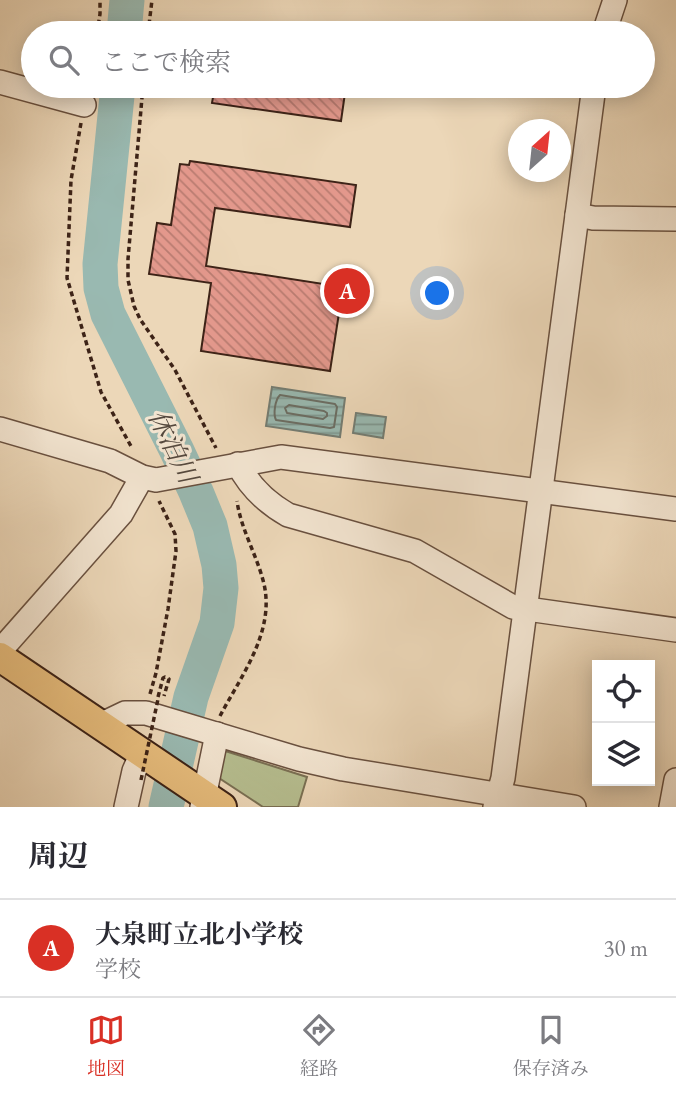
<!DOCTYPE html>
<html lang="ja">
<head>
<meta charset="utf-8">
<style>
  :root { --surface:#fff; --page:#f7f7f7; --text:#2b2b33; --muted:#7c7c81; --line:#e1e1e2; --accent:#d93025 }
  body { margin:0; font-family:"EB Garamond","Noto Serif JP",serif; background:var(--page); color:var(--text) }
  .controls { position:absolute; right:21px; bottom:21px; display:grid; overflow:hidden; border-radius:0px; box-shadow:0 4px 18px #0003 }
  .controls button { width:63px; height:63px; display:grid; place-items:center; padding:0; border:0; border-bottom:2px solid var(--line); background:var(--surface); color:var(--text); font:35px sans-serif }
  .compass { position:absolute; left:508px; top:119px; width:63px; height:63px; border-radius:50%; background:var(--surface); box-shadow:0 4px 18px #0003; rotate:27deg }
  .you { position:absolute; left:438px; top:294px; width:24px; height:24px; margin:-18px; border:5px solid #fff; border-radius:50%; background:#1a73e8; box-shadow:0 0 0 10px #1a73e833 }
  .badge { display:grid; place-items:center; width:46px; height:46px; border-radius:50%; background:var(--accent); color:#fff; font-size:23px; font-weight:700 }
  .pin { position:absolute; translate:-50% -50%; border:4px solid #fff; box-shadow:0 2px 7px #0006 }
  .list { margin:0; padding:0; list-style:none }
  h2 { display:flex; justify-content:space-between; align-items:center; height:91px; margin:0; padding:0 28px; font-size:30px }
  h2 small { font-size:23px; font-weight:400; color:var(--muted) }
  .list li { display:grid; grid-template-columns:46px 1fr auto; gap:21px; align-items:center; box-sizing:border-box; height:98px; padding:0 28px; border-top:2px solid var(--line) }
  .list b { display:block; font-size:26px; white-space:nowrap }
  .list p { margin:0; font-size:23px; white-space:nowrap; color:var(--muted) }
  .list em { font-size:23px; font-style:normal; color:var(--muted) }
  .icon { flex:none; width:38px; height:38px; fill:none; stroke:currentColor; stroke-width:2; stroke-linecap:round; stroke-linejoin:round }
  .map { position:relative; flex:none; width:676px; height:807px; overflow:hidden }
  .search { position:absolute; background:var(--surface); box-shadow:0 4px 18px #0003; left:21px; right:21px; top:21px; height:77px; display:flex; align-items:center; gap:18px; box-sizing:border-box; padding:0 24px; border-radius:38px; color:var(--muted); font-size:26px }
  .sheet { height:189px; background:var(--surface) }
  nav { display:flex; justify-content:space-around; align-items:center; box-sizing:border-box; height:98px; border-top:2px solid var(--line); background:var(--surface); font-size:19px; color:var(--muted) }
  nav a { display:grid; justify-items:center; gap:4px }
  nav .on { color:var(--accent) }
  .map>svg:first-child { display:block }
  .green { fill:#b6be90; stroke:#7a7054; stroke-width:2 }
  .water { fill:url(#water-rules); stroke:#747d73; stroke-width:2 }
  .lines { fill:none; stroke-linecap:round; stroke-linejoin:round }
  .shore { stroke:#6b6e64; stroke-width:2 }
  .river { stroke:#99b9b1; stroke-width:35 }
  .building { fill:url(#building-back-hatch); stroke:#3d2317; stroke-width:2 }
  .minor-casing { stroke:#69503f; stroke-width:26 }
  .major-casing { stroke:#3d2317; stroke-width:32 }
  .path { stroke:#3d2317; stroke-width:3.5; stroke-dasharray:5 3.5; stroke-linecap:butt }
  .minor { stroke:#f3e5d1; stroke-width:23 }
  .major { stroke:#e6bc7c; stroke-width:28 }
  .path-bridge { stroke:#3d2317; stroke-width:3.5; stroke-dasharray:5 3.5; stroke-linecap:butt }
  .labels { text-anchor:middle; stroke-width:6; stroke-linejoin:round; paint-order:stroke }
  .water-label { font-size:26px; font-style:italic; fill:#54483e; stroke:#f3e5d1 }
</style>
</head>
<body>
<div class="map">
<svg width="676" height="807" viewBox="0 0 676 807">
  <defs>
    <pattern id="water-rules" width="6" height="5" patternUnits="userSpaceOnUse" patternTransform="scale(1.75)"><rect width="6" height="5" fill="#99b9b1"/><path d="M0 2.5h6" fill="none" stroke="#7e968f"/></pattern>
    <pattern id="building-back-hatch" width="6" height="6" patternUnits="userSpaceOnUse" patternTransform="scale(1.75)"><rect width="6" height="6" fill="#e3988c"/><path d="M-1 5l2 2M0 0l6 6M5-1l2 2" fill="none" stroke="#b97c71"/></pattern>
  </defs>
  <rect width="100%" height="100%" fill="#ecd7b8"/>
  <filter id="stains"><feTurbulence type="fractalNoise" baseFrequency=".00286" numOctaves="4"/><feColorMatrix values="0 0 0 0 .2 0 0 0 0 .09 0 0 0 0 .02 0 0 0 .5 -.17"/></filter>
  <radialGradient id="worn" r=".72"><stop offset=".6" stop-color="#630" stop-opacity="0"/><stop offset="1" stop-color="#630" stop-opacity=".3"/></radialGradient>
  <polygon class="green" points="222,750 307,777 298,807 263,807 216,776"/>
  <g class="water">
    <polygon points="272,387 345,398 340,437 266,426"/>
    <polygon points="356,413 386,417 383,438 353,433"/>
  </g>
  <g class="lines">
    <g class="shore">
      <path d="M280,395L335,404L337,407L334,427L330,428L276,420C273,414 275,400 280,395Z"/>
      <polygon points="289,405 324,411 327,413 327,416 323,419 287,413 285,408"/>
    </g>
    <g class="river">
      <polyline points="124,33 127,0"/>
      <polyline points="118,86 100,264 101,288 108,314 177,451 196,492 210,526 219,565 221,588 217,623 191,697 166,807"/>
    </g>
  </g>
  <g class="building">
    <polygon points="215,86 346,86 341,121 212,103"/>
    <polygon points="190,161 356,185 350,227 215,208 206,266 343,287 330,371 201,351 211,283 149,274 157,223 171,225 180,164 189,165"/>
  </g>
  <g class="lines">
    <defs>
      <g id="minor">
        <polyline points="604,33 615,0"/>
        <polyline points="0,82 84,105"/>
        <polyline points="577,215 593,218 676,219"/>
        <polyline points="0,429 110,461 142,477 156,480 281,457 676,509"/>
        <path d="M238,464C249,486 267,503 288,515L415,551L513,607L676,630"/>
        <polyline points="0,651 121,514 142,477"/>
        <polyline points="100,725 125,713 146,713 299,759 343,769 574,807"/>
        <polyline points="126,807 134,771 142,753"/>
        <polyline points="202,807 217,734"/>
        <polyline points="495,807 503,778 594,86"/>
        <polyline points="671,807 676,780"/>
      </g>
      <polyline id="major" points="0,657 222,807"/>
    </defs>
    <use href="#minor" class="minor-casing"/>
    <use href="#major" class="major-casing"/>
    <g class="path">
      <polyline points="97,33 100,14 100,0"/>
      <polyline points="148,33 152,0"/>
      <polyline points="143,86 128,259 128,280 134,306 140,319 175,370 216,448"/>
      <polyline points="81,123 71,180 67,278 101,392 132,448"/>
      <polyline points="150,694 156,673 168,609 176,551 175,534 159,501"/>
      <polyline points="158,697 163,678 165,677 169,679 164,696"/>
      <path d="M220,716C241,676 275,632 264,584C257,555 241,530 237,501"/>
    </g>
    <use href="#minor" class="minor"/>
    <use href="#major" class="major"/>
    <polyline class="path-bridge" points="141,780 158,699"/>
  </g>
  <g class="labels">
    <g class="water-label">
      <text transform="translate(173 446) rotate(64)" y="9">休泊川</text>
    </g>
  </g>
  <rect width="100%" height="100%" filter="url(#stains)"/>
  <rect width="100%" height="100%" fill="url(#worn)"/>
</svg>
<div class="controls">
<button><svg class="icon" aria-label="locate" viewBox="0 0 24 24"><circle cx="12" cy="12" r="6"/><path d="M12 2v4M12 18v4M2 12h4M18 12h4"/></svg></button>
<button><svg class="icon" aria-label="layers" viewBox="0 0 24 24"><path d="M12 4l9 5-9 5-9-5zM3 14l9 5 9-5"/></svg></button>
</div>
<svg class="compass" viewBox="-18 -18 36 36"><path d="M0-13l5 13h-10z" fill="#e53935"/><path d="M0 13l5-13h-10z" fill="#7c7c81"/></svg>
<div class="you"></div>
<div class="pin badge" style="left:347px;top:291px">A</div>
<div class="search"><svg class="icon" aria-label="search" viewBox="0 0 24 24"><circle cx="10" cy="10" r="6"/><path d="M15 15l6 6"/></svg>ここで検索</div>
</div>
<section class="sheet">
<h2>周辺<small></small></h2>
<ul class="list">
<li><span class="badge">A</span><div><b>大泉町立北小学校</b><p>学校</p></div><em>30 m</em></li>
</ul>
</section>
<nav>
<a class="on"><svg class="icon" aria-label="map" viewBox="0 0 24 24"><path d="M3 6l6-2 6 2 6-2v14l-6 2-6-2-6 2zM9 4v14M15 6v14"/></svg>地図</a>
<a><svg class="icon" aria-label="directions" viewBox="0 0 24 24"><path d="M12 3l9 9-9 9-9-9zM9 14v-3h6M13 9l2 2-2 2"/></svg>経路</a>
<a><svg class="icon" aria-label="saved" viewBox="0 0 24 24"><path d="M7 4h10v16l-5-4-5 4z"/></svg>保存済み</a>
</nav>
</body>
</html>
